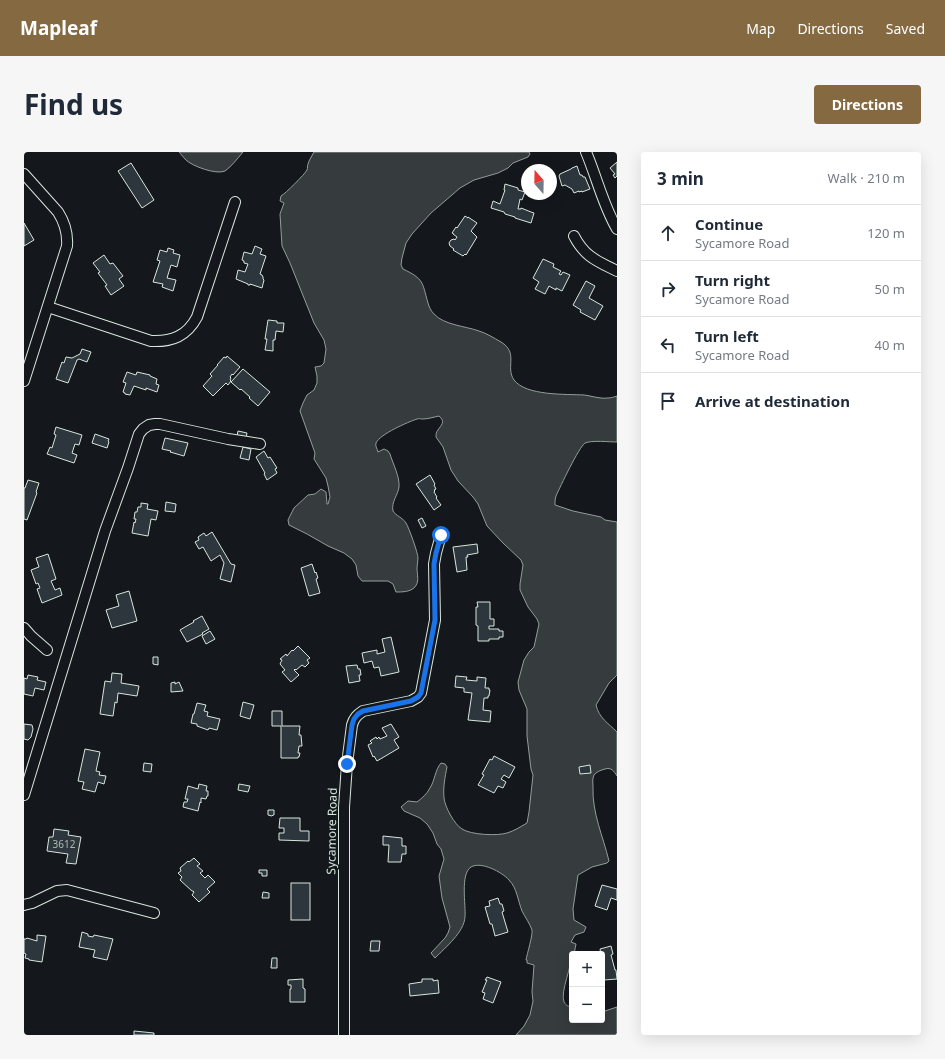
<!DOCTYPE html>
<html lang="en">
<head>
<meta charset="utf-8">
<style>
  :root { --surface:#fff; --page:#f6f6f7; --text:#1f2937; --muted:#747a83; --line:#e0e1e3; --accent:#846941 }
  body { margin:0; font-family:"Noto Sans",sans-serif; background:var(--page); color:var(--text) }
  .controls { position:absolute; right:12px; bottom:12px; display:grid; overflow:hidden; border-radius:4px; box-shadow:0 4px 16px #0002 }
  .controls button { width:36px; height:36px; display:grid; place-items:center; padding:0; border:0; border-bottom:1px solid var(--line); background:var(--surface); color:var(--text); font:20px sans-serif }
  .compass { position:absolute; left:497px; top:12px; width:36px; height:36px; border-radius:50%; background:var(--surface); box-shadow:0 4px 16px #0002; rotate:340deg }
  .stop { position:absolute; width:12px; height:12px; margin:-9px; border:3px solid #1a73e8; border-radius:50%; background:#fff }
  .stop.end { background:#1a73e8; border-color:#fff; box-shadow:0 1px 4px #0008 }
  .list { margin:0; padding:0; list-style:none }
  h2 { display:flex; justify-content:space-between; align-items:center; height:52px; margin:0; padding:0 16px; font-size:17px }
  h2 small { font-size:13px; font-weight:400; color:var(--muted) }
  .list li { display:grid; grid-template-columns:26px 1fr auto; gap:12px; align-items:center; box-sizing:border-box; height:56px; padding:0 16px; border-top:1px solid var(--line) }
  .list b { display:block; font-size:15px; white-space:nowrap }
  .list p { margin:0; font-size:13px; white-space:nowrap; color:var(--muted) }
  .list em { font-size:13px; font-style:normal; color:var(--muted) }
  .icon { flex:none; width:22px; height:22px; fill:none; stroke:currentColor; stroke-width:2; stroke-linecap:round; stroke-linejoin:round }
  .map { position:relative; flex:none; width:593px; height:883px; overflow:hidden; border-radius:4px }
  header { display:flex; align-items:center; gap:24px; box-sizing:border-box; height:56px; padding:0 20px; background:var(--accent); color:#fff }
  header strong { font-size:19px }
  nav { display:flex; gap:22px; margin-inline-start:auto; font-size:14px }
  .intro { display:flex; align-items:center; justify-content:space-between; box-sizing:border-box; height:96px; padding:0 24px }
  h1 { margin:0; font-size:28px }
  .button { padding:10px 18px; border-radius:4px; background:var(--accent); color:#fff; font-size:14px; font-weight:700 }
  main { display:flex; gap:24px; padding:0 24px }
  aside { flex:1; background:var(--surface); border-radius:4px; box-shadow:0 4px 16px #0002 }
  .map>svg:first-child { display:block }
  .water { fill:#363b3e; stroke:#939e99 }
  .building { fill:#2c363c; stroke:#d8e6dc }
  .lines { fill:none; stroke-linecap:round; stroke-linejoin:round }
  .minor-casing { stroke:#d8e6dc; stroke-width:12 }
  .minor { stroke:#14181c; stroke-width:10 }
  .route { stroke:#1a73e8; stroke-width:5 }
  .labels { text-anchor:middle; stroke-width:3; stroke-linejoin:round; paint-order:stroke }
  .number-label { font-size:10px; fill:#adbab4 }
  .street-label { font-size:12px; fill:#d8e6dc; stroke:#14181c }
</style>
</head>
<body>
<header>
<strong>Mapleaf</strong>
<nav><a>Map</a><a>Directions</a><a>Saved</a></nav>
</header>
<div class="intro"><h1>Find us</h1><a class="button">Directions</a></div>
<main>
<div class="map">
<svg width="593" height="883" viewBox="0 0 593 883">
  <rect width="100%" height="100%" fill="#14181c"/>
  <g class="water">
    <path d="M155,0H219C213,7 208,14 201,19C192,23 168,14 162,8C159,5 157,2 155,0Z"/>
    <path d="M290,0H505L506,2L504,5L489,11L484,16L474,21L450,28L436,36L407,61L388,82L382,91L378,106L377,113L379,117C400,127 398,130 404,151C405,155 407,159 410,162C420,173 441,174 455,179C462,181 470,186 477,190C495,201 481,215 490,228C502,244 542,242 560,243C568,244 576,247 584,246C587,246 590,245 593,244V290C585,290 568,288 561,291C555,295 536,335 532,344C531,347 531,349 531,353L549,359L577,365L581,368L593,370V523L585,531L572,553C575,566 584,571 593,580V624C590,619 587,615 581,617C577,618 572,620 570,623C568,627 569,631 569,635C568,661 579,684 585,709L583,711L568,715L554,723L549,757L550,768L562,775L560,780L551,783L547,790L552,792L550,802H548C548,814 536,840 540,850C542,854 545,854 548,856V868H578V860L593,855V883H492L500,874L506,863L509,849L508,840L510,813L503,811V808H502C503,802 509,783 508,778C506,772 501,765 498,759C494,749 493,736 485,728C478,720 457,709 447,715C436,722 442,753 441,765C440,780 422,795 411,806L407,801L421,786L424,781L426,775L418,746L415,724L420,707L417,697L413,692L409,681L403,672L396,666L380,659L377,655L384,649L393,650C398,646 403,642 406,636C411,628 411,618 417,611L421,612L423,615C421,625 419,635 420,646C421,655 430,672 438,677C447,683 474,684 483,681C490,679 496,675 503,671L505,660L509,623L507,617L503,584V557L495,538L494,530L500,508L505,500L510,495L515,472L513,467L504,455L496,438V432L499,413L497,408L479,391L463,374L454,352L449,345L434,329L427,318L419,295L412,285C412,283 412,280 414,278C417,273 422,270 415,264C410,265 404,267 399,267C393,267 399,266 393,267C384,270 356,282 352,291C351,294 353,296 354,300L360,297L364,299L366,302C369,312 376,325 375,335C374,343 367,350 369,359C371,363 379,366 382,371C385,376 394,401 394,406C394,409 393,413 393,416C393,423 396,430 390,436C385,440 378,440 372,440L369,432L364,429H338L334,424L332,413L328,407L320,401L304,394L283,382L265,373L264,368L270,356L284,343L291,342L297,337L302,340L303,352H304L306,345L304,334L302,326L290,307L291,301L276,259L279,251L283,243L290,238L293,231V224L291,215L297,214L300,211L302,197L300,188L290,171L266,111L258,94L256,62L260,51L256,49L257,44C261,42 281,22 283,18C284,16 283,14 284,12C285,8 288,4 290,0Z"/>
  </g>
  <g class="building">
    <polygon points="593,10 593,24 591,26 589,23 591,22 586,16"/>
    <polygon points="107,11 130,48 118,56 94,19"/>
    <polygon points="553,14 556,23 558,23 559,25 561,25 566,37 558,40 558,39 555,40 555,39 550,41 548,37 541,33 538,34 535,24 536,22 547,17 548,16"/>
    <polygon points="481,32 494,36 494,38 501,40 498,48 496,47 494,57 497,57 497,56 507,60 510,61 507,71 491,66 491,65 481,62 480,60 467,56 469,49 476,52 481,38 480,38"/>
    <polygon points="441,64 444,66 444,65 453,71 447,79 453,85 442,103 441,102 439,104 429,98 430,97 426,94 425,91 427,88 430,87 431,88 433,85 429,82 429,81 428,81 432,75 433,76"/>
    <polygon points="0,71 10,88 0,94"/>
    <polygon points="231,94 238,97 236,102 242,104 236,122 238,123 239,125 239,127 240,128 238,136 226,132 226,133 224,133 224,132 212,127 214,118 221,120 224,112 220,111 220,109 218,108 220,100 228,102"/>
    <polygon points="144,96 150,98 149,101 156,103 153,115 147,113 143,126 152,128 149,139 138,135 139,132 129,130 136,109 133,108 136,98 143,100"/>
    <polygon points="80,103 86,112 89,111 99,124 95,127 100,134 87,143 81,134 83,133 74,121 76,120 69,111"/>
    <polygon points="519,107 530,112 529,115 537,119 535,122 537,123 539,120 546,123 538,139 532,136 532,138 525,134 521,142 511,137 515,130 509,126"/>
    <polygon points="562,129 571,134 565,146 579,154 571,168 556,160 557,158 549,153"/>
    <polygon points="244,168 253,169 253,171 260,171 259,180 252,179 251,188 249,188 249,199 241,198 243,187 241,187"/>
    <polygon points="58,197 67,200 63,210 55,207 53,208 44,231 32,227 38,210 40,211 42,205 48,206 56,202"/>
    <polygon points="203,204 216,215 209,223 208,222 206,225 207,226 206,228 207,229 204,233 202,231 189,244 179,234 188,224 186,222 194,213 193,213 200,205 202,206"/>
    <polygon points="219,217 246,240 234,254 225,246 226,245 217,237 216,238 207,230"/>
    <polygon points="103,220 112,223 113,220 126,223 126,224 133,227 132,232 135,233 133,240 122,236 122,238 110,234 106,243 101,242 101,241 99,240 102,231 99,230"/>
    <polygon points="32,275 58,283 55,293 51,292 48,301 53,303 50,311 23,302 26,295 28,296 32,283 30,282"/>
    <polygon points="214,279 223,281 222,286 213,284"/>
    <polygon points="71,282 85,287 84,289 85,290 83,296 68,291"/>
    <polygon points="141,286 164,291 160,304 146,300 147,299 138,297"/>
    <polygon points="219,295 227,297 225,308 216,306"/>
    <polygon points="240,299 244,306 246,305 253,316 251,317 253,321 243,328 240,322 241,321 232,305"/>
    <polygon points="406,323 411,332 410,333 412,337 410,338 411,339 410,340 413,345 412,346 417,353 410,358 392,332"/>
    <polygon points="4,328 15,331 12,340 13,341 3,368 0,367 0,336 1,336"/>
    <polygon points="142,350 152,352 151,360 141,359"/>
    <polygon points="117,351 124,352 123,357 134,359 132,368 127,367 124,384 108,381 110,370 111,371 112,367 110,367 111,360 113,360 114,355 117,355"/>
    <polygon points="398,366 402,374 398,376 394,368"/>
    <polygon points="188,380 207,412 211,413 207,430 196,427 200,411 196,403 187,409 179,395 175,397 171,390 175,388 174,385 180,381 182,384"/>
    <polygon points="453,392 454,401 443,403 444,405 442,405 443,418 433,420 429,395"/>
    <polygon points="24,402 32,427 27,429 31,438 36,436 38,443 18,451 13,437 16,436 14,431 12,432 7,418 15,415 12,406"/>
    <polygon points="288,412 291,421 292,420 294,426 292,427 296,441 285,444 277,416"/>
    <polygon points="105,439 113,469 88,476 82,458 95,454 92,443"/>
    <polygon points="453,450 466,450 466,467 470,467 470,474 465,474 465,477 475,477 475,479 479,479 479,485 475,485 475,487 465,487 465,489 454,489 454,474 452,473 452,455 454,455"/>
    <polygon points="178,464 185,477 178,481 179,482 163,490 156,478 161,475 170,470 169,469"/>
    <polygon points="186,479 191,487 182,492 178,484"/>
    <polygon points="367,485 375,520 357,524 355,515 350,516 348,509 340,511 338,501 353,498 353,502 361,500 358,487"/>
    <polygon points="274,494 286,506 283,508 285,511 281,515 278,513 272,518 271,517 270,518 275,523 267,530 258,520 261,518 256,512 258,508 256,507 262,502 263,504 268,498 269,499"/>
    <polygon points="129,505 134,505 134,513 129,512"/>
    <polygon points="333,513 334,517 336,517 337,523 335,523 336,529 325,531 322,514"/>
    <polygon points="88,521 98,522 97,531 115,534 113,544 94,541 93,551 91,550 89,564 76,562 81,529 87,530"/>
    <polygon points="4,523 14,525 13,528 22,530 20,538 11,536 9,544 0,542 0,526 3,527"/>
    <polygon points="432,524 443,525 442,528 453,529 453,525 462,526 461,536 465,536 465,538 466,538 465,544 464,544 464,546 460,546 459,558 467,559 466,570 444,568 448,541 440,540 440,536 431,535"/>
    <polygon points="151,530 151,532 155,530 159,539 147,540 147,531"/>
    <polygon points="219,550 230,553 226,567 216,564"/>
    <polygon points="173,551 182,553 180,559 184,560 183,564 196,567 193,578 185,576 184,578 173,574 173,572 167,571 169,562 170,562"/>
    <polygon points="248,559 258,559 258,574 276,574 275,583 277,583 278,594 275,594 274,601 276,601 275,605 274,605 274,606 257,606 257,574 248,574"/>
    <polygon points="0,572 8,573 9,577 7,585 4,588 0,587"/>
    <polygon points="367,572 375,585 370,588 375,596 353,609 350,604 349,605 344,593 348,591 346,589 352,585 353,587 355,585 356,587 363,584 358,576"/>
    <polygon points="61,597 76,600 72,619 76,620 75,623 82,624 80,632 74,630 71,640 58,637 60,630 54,629"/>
    <polygon points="470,604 491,615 485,626 480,623 477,627 482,630 479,636 474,634 470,641 454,633 460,623 458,622 466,607 468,608"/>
    <polygon points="120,611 128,612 127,620 119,619"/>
    <polygon points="566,613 567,621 556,622 555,615"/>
    <polygon points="175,632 183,634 182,639 184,639 184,644 183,644 182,647 177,646 177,651 176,650 174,659 159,655 160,650 163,650 164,647 161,647 164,634 174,637"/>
    <polygon points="215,632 226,634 224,640 214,638"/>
    <polygon points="244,658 250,658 250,663 249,663 248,664 244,663"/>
    <polygon points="256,666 276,666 276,679 285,679 285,689 255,688 255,681 260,681 260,676 255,676"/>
    <polygon points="30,677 45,679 44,683 57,685 52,712 42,711 44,702 23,699 25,685 29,685"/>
    <polygon points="359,684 378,686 378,694 382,694 382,702 378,702 377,710 364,710 365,693 359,693"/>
    <polygon points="170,706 176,712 173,714 179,719 176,721 181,726 184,723 191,730 183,737 186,740 175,750 168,743 170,740 169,739 168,739 156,728 158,725 154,721 157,719 156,716 164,709 165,710"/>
    <polygon points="235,718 243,718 243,724 238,724 238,721 235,721"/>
    <rect x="267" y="731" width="19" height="37"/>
    <polygon points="578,733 593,737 593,748 587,746 583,758 571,754"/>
    <polygon points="239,740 245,741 245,746 238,746"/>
    <polygon points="474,746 476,752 478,752 480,759 478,760 484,780 471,784 468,772 466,772 461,755 466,754 465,749"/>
    <polygon points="58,780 64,782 64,784 69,785 70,783 89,787 83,808 69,805 71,798 55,795"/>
    <polygon points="13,783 22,784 18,810 5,808 5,807 1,806 2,802 0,801 0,787 2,787 3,786 13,789"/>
    <polygon points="347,789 356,789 355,799 346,799"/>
    <polygon points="587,794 589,802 587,803 591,818 592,818 593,827 580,828 578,817 578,802 577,802 576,797"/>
    <polygon points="248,806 253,806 253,816 247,816"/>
    <polygon points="463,825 477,830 469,851 459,847 461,841 458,840 463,828 461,828"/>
    <polygon points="279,827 279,836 281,837 281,850 266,850 266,837 267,837 267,833 264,833 264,828"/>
    <polygon points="398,827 409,827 409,829 414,828 415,841 386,844 385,832 398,830"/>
    <polygon points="110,879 130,881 130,883 110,883"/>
  </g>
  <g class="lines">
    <defs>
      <g id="minor">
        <path d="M562,0C573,26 579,53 593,77"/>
        <path d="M0,22L34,60C41,71 44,81 43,94L0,229"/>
        <path d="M550,84C561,105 573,109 593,119"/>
        <path d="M24,155L127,189C148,190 163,184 173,165L211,50"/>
        <polyline points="0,476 7,484 23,498"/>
        <polyline points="0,643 81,379 104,316 115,282 119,277 125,273 131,272 136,272 204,287 236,292"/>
        <polyline points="0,753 8,751 33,739 43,738 130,761"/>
        <path d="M320,883V655L323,612L328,573C330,566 333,563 339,559L387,549L394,545L397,541L411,468L410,412L412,401L417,383"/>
      </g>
    </defs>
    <use href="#minor" class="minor-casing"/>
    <use href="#minor" class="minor"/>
  </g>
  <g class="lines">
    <polyline class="route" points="323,612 328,573 330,567 334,562 339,559 387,549 394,545 397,541 411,468 410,412 412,401 417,383"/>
  </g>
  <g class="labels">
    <g class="number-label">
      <text x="40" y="696">3612</text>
    </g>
    <g class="street-label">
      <text transform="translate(308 679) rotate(-89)" y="4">Sycamore Road</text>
    </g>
  </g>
</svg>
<div class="controls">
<button>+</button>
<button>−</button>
</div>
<svg class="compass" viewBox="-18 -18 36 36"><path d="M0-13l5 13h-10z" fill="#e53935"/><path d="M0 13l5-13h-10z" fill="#747a83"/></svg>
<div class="stop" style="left:417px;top:383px"></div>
<div class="stop end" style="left:323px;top:612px"></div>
</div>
<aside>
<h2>3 min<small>Walk · 210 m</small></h2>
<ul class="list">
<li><svg class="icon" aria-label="ahead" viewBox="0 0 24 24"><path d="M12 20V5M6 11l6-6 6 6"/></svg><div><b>Continue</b><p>Sycamore Road</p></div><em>120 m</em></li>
<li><svg class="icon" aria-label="right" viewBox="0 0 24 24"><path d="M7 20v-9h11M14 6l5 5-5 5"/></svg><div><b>Turn right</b><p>Sycamore Road</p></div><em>50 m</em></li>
<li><svg class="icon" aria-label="left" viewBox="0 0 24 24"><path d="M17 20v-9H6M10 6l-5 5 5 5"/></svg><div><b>Turn left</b><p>Sycamore Road</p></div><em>40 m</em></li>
<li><svg class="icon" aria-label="arrive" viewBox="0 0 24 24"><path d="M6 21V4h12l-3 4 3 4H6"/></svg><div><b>Arrive at destination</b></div></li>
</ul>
</aside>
</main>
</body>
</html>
